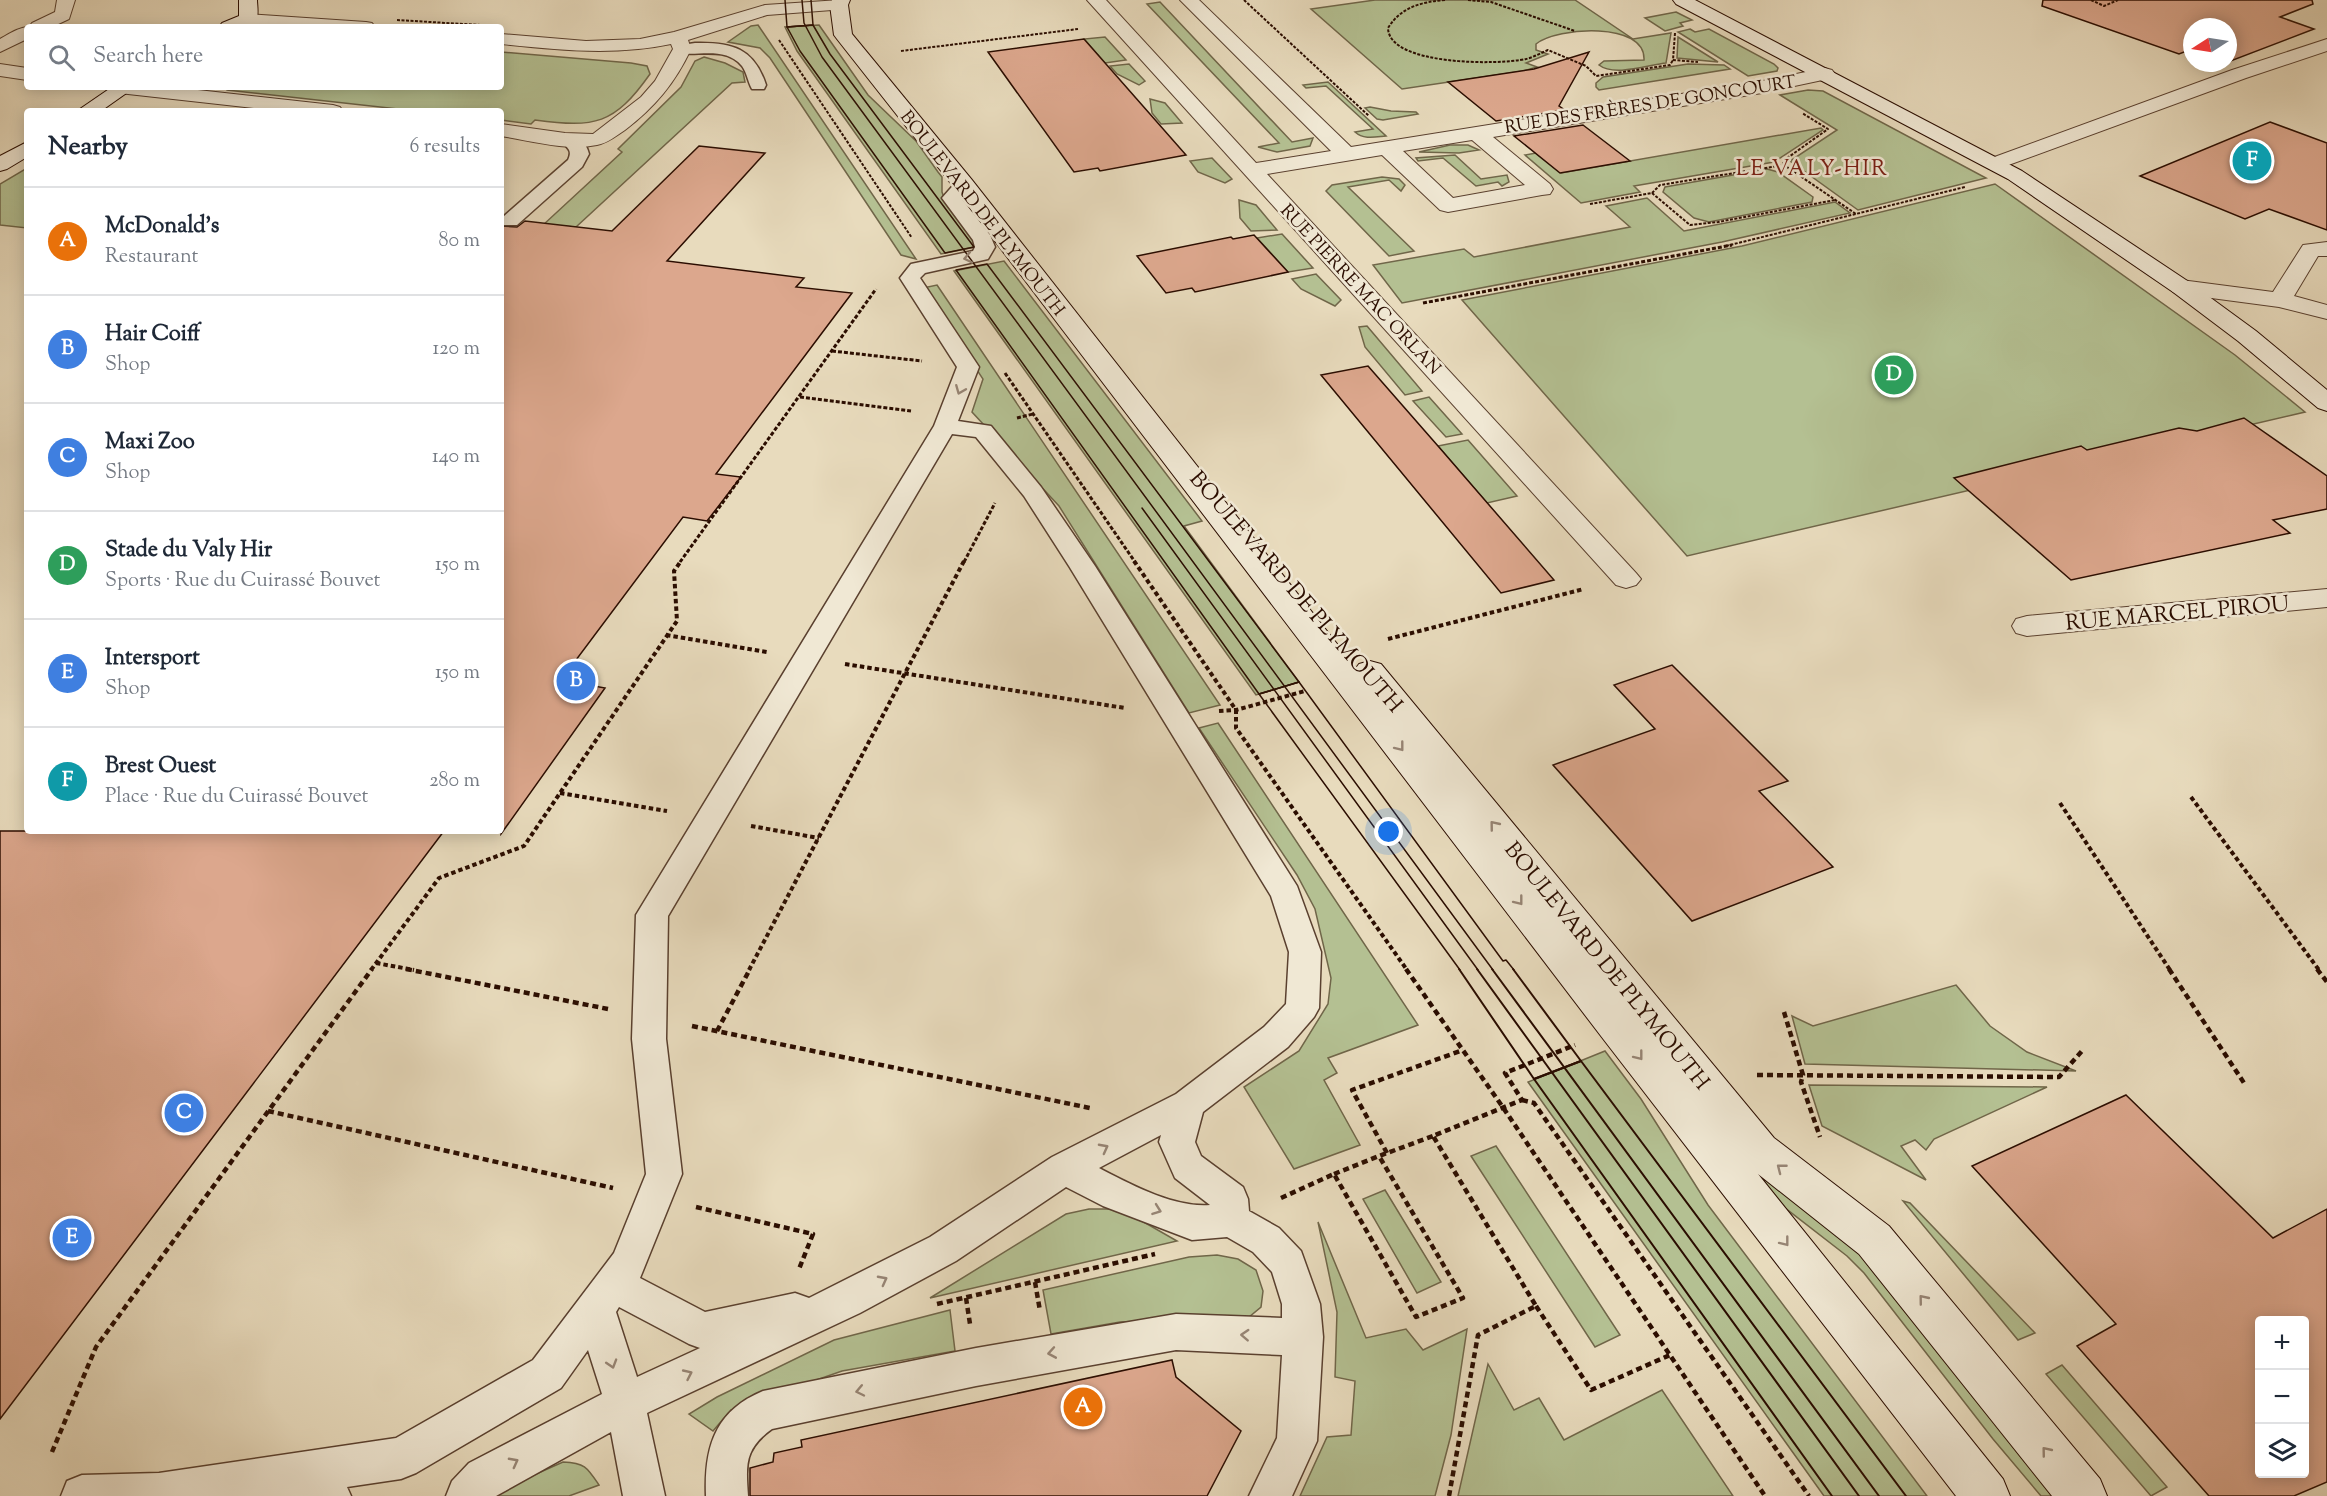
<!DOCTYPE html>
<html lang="en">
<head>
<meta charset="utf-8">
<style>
  :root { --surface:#fff; --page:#f2f2f3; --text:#1f2937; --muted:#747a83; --line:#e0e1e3; --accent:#ea580c }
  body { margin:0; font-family:"Sorts Mill Goudy",serif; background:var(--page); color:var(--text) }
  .controls { position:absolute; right:18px; bottom:18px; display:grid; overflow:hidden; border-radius:6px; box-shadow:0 3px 15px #0003 }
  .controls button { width:54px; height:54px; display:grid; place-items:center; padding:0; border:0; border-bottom:2px solid var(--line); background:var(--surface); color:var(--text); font:30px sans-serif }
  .compass { position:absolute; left:2183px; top:18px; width:54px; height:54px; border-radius:50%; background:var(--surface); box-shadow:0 3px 15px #0003; rotate:258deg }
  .you { position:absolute; left:1389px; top:832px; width:21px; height:21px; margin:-15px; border:4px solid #fff; border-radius:50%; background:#1a73e8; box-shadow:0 0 0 9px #1a73e833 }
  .badge { display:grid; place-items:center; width:39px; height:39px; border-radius:50%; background:var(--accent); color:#fff; font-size:20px; font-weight:700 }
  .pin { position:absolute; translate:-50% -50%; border:3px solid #fff; box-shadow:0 2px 6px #0006 }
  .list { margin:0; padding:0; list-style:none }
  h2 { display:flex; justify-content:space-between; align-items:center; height:78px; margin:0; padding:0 24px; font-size:26px }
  h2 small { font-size:20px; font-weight:400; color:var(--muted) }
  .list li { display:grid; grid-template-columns:39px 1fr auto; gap:18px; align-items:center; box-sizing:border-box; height:108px; padding:0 24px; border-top:2px solid var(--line) }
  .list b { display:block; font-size:22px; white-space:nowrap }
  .list p { margin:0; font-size:20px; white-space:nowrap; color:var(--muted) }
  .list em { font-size:20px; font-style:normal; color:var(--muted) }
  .icon { flex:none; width:33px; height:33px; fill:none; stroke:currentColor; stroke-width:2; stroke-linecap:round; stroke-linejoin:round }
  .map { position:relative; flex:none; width:2327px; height:1496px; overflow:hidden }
  .search { position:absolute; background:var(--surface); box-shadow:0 3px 15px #0003; left:24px; top:24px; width:480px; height:66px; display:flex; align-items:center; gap:15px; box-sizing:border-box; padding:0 21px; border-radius:6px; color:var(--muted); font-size:22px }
  .panel { position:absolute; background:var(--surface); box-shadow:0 3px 15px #0003; left:24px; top:108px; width:480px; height:726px; border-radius:6px }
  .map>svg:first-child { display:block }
  .green { fill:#b4c092; stroke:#706649; stroke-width:1.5 }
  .building { fill:#dca78d; stroke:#2b0d00; stroke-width:1.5; fill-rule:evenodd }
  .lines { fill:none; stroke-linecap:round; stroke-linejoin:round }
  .lane-casing { stroke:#5a402f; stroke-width:3 }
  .street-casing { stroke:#5a402f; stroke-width:2 }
  .secondary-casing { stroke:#2b0d00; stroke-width:2 }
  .path-far3 { stroke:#2b0d00; stroke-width:2; stroke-dasharray:3 1.5; stroke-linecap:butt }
  .path-far2 { stroke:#2b0d00; stroke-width:3; stroke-dasharray:4 2; stroke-linecap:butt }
  .path-far1 { stroke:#2b0d00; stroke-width:4; stroke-dasharray:4.5 3; stroke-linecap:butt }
  .path { stroke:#2b0d00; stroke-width:4.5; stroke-dasharray:6 4; stroke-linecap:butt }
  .lane { fill:#f0e8d4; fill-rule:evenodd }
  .street { fill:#f0e8d4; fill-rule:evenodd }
  .secondary { fill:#f0e8d4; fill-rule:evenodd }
  .tram-far1 { stroke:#2b0d00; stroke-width:1.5 }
  .tram { stroke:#2b0d00; stroke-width:2 }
  .oneway { stroke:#978575 }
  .labels { text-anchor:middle; stroke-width:5; stroke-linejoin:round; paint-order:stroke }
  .far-street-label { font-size:18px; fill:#2b0d00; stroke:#f0e8d4 }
  .far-quarter-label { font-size:22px; letter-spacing:1.5px; fill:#7a1f14; stroke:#f0e8d4 }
  .street-label { font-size:22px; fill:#2b0d00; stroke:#f0e8d4 }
</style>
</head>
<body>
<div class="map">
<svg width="2327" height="1496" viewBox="0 0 2327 1496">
  <rect width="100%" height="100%" fill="#e8dbbd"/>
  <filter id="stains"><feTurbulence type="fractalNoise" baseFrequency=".00333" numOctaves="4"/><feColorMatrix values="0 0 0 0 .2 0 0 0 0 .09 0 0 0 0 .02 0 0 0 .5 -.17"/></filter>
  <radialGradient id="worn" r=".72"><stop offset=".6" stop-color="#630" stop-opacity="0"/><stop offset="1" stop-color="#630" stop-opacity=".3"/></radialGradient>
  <g class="green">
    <path d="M1375,0H1575L1633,39L1671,33L1666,63C1648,65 1614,77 1599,65L1604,61L1644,60C1646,21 1557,27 1536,44V50L1548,54L1526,63L1537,67L1523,71L1402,89L1311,9Z"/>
    <polygon points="1160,2 1292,142 1313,138 1310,146 1277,152 1258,147 1279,143 1147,4"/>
    <polygon points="1676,12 1692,20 1680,23 1683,26 1665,31 1645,18"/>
    <polygon points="758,25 916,259 901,255 770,58 760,48 728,42 751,26"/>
    <polygon points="819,25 868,95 916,141 938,172 942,177 942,192 946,203 980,246 941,254 797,51 785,27"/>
    <polygon points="1690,29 1695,32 1709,29 1774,64 1778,68 1777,71 1748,76 1678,32"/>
    <polygon points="1105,37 1126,60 1105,63 1084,39"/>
    <polygon points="1678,37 1718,62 1677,58"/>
    <path d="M501,52L631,63L647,66L650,74C614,125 595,128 535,120L531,124L501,120V111H416L227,90L226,87H501Z"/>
    <polygon points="704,57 725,63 743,72 745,82 732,83 576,227 543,225 622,152 618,149 681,87 695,61"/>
    <polygon points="1129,64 1145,81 1139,85 1117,74 1110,66"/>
    <polygon points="1688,64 1724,65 1730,69 1599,90 1596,87 1596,83 1603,77"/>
    <path d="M1328,82L1386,136C1375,137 1364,140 1355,132L1373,129L1326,86L1306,88L1303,85Z"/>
    <polygon points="1808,90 1823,91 1986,178 1858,210 1790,161 1837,130 1780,95"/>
    <polygon points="1150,99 1165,103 1182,123 1161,124 1152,113"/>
    <polygon points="1370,107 1391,111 1416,112 1418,114 1383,120 1377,119 1365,108"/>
    <polygon points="1821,128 1823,130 1774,162 1634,186 1640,192 1581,203 1525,155 1536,153 1561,173"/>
    <polygon points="1450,145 1468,145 1479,150 1459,153 1419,152"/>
    <polygon points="1455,155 1481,179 1507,175 1509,182 1502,186 1498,182 1476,186 1443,158 1418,161 1416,158"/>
    <polygon points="1212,158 1232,179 1225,183 1198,172 1190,161"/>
    <polygon points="27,168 27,228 0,225 0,184"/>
    <polygon points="1767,169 1778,172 1813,197 1812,202 1709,222 1694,218 1663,192 1665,187"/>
    <polygon points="1382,177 1399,179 1405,185 1401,191 1389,180 1348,187 1414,251 1389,256 1326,191 1332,185"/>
    <polygon points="1995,184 2235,355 2305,412 1687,556 1462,300 1742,246"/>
    <polygon points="1647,198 1684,231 1835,202 1850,213 1722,242 1402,303 1373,265 1464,249 1474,257 1630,227 1606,206"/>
    <polygon points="1239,200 1256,205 1277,230 1251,231 1240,218"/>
    <polygon points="1282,234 1313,268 1288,272 1257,238"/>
    <polygon points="1004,261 1202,521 1184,526 1299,682 1256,695 954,271"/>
    <polygon points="1316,274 1341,300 1335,306 1301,289 1292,279"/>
    <polygon points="937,285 1220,705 1189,713 1059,506 972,412 983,379 923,288"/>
    <polygon points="1367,326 1422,391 1405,395 1365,347 1359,327"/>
    <polygon points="1429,397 1462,434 1446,437 1413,401"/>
    <polygon points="1468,440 1517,496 1487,503 1438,446"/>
    <polygon points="1218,723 1418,1025 1328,1058 1337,1073 1324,1080 1360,1145 1294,1169 1244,1087 1299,1051 1328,1004 1331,978 1315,909 1297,875 1199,728"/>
    <polygon points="1956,985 1990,1026 2027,1052 2076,1071 1805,1064 1792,1016 1813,1026"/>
    <polygon points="1605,1051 1641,1099 1708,1205 1927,1496 1824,1496 1528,1082"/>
    <polygon points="1809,1085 2047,1087 1934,1139 1926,1150 1915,1140 1901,1146 1926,1180 1822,1126"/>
    <polygon points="1496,1146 1620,1335 1595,1347 1471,1156"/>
    <polygon points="1732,1152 1862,1251 2059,1496 2041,1496 1993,1439 1864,1273 1847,1256 1745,1177"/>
    <polygon points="1385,1190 1441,1282 1417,1293 1363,1199"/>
    <polygon points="1903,1201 1910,1203 2035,1333 2018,1340"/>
    <polygon points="1089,1209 1112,1209 1135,1217 1177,1241 930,1298 1066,1214"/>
    <polygon points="1318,1222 1366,1338 1406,1329 1423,1350 1467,1329 1451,1435 1435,1496 1300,1496 1327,1437 1351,1435 1355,1381 1335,1377 1337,1312"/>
    <polygon points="1217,1255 1238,1259 1256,1270 1263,1291 1261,1307 1249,1317 1120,1322 1051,1334 1043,1290 1189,1257"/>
    <polygon points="950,1310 955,1351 842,1371 731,1410 713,1431 689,1414 717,1397 834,1340"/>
    <polygon points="1488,1364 1514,1410 1539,1398 1564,1440 1662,1390 1733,1496 1458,1496"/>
    <polygon points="2062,1365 2167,1487 2151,1496 2046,1374"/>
    <path d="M563,1462C585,1463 587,1467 599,1485L569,1496H496L518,1482Z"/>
  </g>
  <g class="building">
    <polygon points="2043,0 2312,0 2313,4 2280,17 2314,29 2228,62 2228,27 2192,27 2192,49 2179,54 2042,6"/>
    <polygon points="1084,39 1186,155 1100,171 1098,168 1074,172 988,52"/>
    <polygon points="1589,52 1559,106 1565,110 1496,121 1448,82 1534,69"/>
    <polygon points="2270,122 2327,143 2327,230 2269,209 2245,219 2140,176"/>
    <polygon points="1583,125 1630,161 1560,173 1514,136"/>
    <polygon points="699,146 765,153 667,261 804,278 796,287 852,293 716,474 741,477 707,521 683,517 561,680 605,688 501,834 501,226 517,227 525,221 612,231"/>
    <polygon points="1254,235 1288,272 1195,292 1192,288 1166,293 1137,256 1231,237 1233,239"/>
    <polygon points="1368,366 1438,446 1554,580 1501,593 1321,375"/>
    <polygon points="2244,418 2327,476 2327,509 2273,520 2290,533 2071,580 1954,478 2081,446 2087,450 2179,428 2197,431"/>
    <polygon points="1672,665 1788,781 1759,791 1833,867 1692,921 1553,765 1655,729 1614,685"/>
    <polygon points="0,831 444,831 0,1419"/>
    <path d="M2126,1095L2273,1238L2327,1209V1482L2294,1496H2209L2077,1346L2116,1324L1972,1166ZM2259,1320H2304V1473H2259Z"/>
    <polygon points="1172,1360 1176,1377 1241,1431 1207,1496 750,1496 750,1468 773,1462 774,1453 802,1447 801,1440"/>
  </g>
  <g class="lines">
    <defs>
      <g id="lane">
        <path d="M695,43C732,42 754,48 766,85L764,89H752C748,82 747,73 742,66C722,42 685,62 674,49L676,46Z"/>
        <path d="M570,135C581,137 586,143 589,154L582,167L517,225H503L501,222L503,217L568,160C573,149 567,149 561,140L564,136Z"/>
        <path d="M964,179L971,181L973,185L961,198L990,235L995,247L988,259L925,273L920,278L979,367L958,421L991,426L1041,487L1095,566L1297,886L1321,952L1319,1008L1314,1017L1288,1047L1203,1112L1195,1142L1201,1156L1243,1187L1248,1199L1249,1211L1279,1228L1301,1251L1320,1304L1323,1337L1317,1441L1292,1496H1249L1277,1438L1282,1355L1176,1350L976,1386L772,1429C744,1449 746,1465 748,1496H706C704,1447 715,1411 763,1391L976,1348L1176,1314L1282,1318V1304L1272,1272L1253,1252L1227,1237L1192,1240L1103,1206L1066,1187L956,1261L860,1313L647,1413L665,1496H623L611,1432L496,1496H446L452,1481L469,1463L602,1394L588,1350L561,1388L416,1473L401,1479L347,1487L351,1496H61L67,1481L82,1475L159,1473L396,1438L533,1360L614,1253L646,1174L632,1039L636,915L934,426L957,367L900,278L911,264L973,251L975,247L973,240L942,198L957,181ZM952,434L976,437L1024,496L1069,566L1271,896L1289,952L1286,1004L1264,1027L1176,1094L1052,1157L930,1237L809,1298L795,1293L705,1312L640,1278L682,1174L666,1039L668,916ZM1161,1135L1159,1142L1175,1178L1210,1205C1174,1208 1130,1184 1099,1168ZM619,1307L689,1344L700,1348L637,1377L616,1312Z"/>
      </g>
      <g id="street">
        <polygon points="57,0 75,0 69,19 52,27 29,27 32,23 55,12"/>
        <path d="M840,0L848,5L845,9L767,15L688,40L691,49C675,83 655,107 625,130C616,136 608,143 597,145C567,151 531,141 501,136V124L565,133L593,134L641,97L655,81L673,49L671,44C614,56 559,50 501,44V34L586,41L640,39L674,32L765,5Z"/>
        <path d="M1087,0H1106L1256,163L1331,151L1180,0H1199L1351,147L1762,81L1825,68L1832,70L1835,74L1832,78L1762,93L1493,137L1550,184L1553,189L1550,194L1542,195L1448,212L1440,210L1382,155L1267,174L1636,573L1641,579L1636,585L1626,588L1616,585ZM1472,140L1525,185L1453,198L1403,151Z"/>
        <polygon points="248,14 366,22 372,23 375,27 286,27 242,23 239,19 242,15"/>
        <path d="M27,27V39L0,52V39C9,34 19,27 29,27Z"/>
        <polygon points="2327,39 2327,51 2246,78 2003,167 1996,169 1989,167 1986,163 1989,159 2232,70"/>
        <polygon points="0,64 27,68 27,80 0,76"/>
        <polygon points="109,87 171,87 333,105 340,107 343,111 280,111 119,93 112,91"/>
        <polygon points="2327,242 2327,256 2318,256 2294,296 2327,305 2327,319 2279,307 2181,294 2173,292 2169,287 2173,282 2181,280 2273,292 2303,245"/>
        <polygon points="2327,589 2327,607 2027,636 2016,633 2012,626 2016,619 2027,616"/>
      </g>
      <g id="secondary">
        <path d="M239,0H257C257,5 259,15 256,20C251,31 229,27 219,27L222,23L239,16Z"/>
        <polygon points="832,0 850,0 848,5 852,34 972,180 1356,668 1359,664 1370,661 1381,664 1774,1138 1889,1226 2100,1479 2107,1496 2052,1496 1859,1254 1758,1174 2003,1479 2010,1496 1956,1496 1604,1040 956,190 837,39 834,35 830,5"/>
        <polygon points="1673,0 1695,0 2022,171 2189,282 2256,331 2327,390 2327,411 2318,408 2238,341 2173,292 2008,179 1676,4"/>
        <polygon points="112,87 135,87 101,111 77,111"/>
        <polygon points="27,142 27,157 7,169 0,171 0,156"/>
      </g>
    </defs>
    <use href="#lane" class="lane-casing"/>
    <use href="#street" class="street-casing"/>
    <use href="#secondary" class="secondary-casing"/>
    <g class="path-far3">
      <polyline points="1244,0 1369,116"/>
      <path d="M1445,0C1421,2 1401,7 1388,28C1389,66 1499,65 1526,59C1534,57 1541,53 1548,50L1586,66L1596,76L1670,65L1673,60"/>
      <polyline points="1468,0 1491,2 1575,31"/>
      <polyline points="2091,0 2104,6 2118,0"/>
      <polyline points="397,20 480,25"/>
      <polyline points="1675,33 1673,60 1698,62"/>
      <polyline points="779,40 912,238"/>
      <polyline points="901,51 1078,29"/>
      <polyline points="1784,165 1783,161 1828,129 1802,113"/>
      <polyline points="1652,193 1690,225 1718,222 1835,200"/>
      <polyline points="1590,204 1652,193 1660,185 1784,165 1856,214"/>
      <polyline points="1726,246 1965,187"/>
    </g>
    <g class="path-far2">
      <polyline points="1423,303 1732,245"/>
      <polyline points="832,351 922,361"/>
      <polyline points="1005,373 1135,562"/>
      <polyline points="800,397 911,411"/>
      <polyline points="1017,418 1033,414"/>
      <polyline points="680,562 876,289"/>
      <polyline points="964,562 995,503"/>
    </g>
    <g class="path-far1">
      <polyline points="1134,561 1236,710 1236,728 1407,970"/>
      <polyline points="666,635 767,652"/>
      <polyline points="1388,639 1584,589"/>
      <polyline points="845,664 1125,708"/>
      <polyline points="1219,711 1236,710 1305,691"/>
      <polyline points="560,793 667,811"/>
      <polyline points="2191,797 2319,970"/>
      <polyline points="2060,803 2170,970"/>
      <polyline points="751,826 819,838"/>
      <polyline points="376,963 414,970"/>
      <polyline points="371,970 439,878 524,846 677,621 674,571 681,561"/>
      <polyline points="749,970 964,561"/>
    </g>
    <g class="path">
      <polyline points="406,969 608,1009"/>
      <polyline points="1406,969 1502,1106 1765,1496"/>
      <polyline points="2169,969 2244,1083"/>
      <polyline points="2317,969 2327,982"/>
      <polyline points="1784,1012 1803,1075 1801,1082 1820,1137"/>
      <polyline points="692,1026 1090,1108"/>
      <polyline points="717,1031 750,969"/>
      <polyline points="1757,1075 2059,1077 2082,1051"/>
      <polyline points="1522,1100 1534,1103 1809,1496"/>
      <polyline points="268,1111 613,1188"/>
      <polyline points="1387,1153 1352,1090 1463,1050"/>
      <polyline points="1334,1174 1379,1156"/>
      <polyline points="1281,1198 1334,1174 1416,1317 1463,1298 1379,1156 1433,1136"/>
      <polyline points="696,1207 813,1234 799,1269"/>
      <polyline points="1035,1282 1040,1311"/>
      <polyline points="966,1298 970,1324"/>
      <polyline points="937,1304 1155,1254"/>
      <polyline points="1536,1306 1591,1390 1670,1355"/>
      <polyline points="52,1452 96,1347 372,969"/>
      <polyline points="1449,1496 1478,1335 1536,1306 1433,1136 1522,1100 1505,1073 1575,1045"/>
    </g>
    <use href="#lane" class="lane"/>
    <use href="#street" class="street"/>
    <use href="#secondary" class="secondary"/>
    <g class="tram-far1">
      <polyline points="785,0 787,27 813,25 811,0"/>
      <polyline points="802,0 804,23 822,57 1493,970"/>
      <polygon points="813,25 830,54 974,247 945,253 800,51 787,27"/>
      <polygon points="987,264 1299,682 1259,694 956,270"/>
      <polyline points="1142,508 1478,970"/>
      <polyline points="1460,970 1259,694 1299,682 1503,961 1506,960 1514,970"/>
    </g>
    <g class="tram">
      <polyline points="1459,969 1534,1079 1581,1061 1513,969"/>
      <polyline points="1477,969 1859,1496"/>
      <polyline points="1492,969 1879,1496"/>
      <polyline points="1832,1496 1534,1079 1581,1061 1906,1496"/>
    </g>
  </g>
  <defs><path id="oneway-chevron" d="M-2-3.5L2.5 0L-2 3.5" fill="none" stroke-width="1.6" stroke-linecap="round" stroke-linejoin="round" transform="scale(1.5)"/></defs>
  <g class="oneway">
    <use href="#oneway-chevron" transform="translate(968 258) rotate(168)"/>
    <use href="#oneway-chevron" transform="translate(960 390) rotate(112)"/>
    <use href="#oneway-chevron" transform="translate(1400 747) rotate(52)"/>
    <use href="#oneway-chevron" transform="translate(1494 825) rotate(-129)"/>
    <use href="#oneway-chevron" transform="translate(1519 901) rotate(52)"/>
    <use href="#oneway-chevron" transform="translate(1639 1056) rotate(52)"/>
    <use href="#oneway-chevron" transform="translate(1104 1148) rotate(-28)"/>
    <use href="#oneway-chevron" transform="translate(1781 1168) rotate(-142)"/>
    <use href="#oneway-chevron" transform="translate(1157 1210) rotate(20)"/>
    <use href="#oneway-chevron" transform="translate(1785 1242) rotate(52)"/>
    <use href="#oneway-chevron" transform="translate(883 1280) rotate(-28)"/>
    <use href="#oneway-chevron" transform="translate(1923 1299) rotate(-129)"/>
    <use href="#oneway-chevron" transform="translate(1245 1335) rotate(-177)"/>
    <use href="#oneway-chevron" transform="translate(1052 1353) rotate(170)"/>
    <use href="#oneway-chevron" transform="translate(612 1364) rotate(73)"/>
    <use href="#oneway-chevron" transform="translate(688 1374) rotate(-25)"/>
    <use href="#oneway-chevron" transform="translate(860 1391) rotate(168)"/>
    <use href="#oneway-chevron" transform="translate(2046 1451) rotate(-129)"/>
    <use href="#oneway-chevron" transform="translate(514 1462) rotate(-28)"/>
  </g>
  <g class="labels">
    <g class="far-street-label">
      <text transform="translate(1650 104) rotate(-9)" y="6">RUE DES FRÈRES DE GONCOURT</text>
      <text transform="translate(983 213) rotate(52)" y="6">BOULEVARD DE PLYMOUTH</text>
      <text transform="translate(1361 289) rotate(47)" y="6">RUE PIERRE MAC ORLAN</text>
    </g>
    <g class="far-quarter-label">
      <text x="1812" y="175">LE VALY-HIR</text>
    </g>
    <g class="street-label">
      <text transform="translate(1297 591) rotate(49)" y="8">BOULEVARD DE PLYMOUTH</text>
      <text transform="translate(2177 612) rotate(-5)" y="8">RUE MARCEL PIROU</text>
      <text transform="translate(1608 965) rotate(51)" y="8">BOULEVARD DE PLYMOUTH</text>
    </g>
  </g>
  <rect width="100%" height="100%" filter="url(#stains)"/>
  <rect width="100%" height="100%" fill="url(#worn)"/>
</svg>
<div class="controls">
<button>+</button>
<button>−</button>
<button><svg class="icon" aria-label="layers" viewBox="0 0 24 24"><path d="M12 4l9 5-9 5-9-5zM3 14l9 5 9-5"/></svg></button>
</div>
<svg class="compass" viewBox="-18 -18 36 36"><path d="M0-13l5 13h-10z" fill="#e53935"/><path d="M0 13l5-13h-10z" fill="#747a83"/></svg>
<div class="you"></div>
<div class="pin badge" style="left:1083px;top:1407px;background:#e8710a">A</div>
<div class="pin badge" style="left:576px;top:681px;background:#3f7fe0">B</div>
<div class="pin badge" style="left:184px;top:1113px;background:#3f7fe0">C</div>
<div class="pin badge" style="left:1894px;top:375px;background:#2e9e5b">D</div>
<div class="pin badge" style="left:72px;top:1238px;background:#3f7fe0">E</div>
<div class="pin badge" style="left:2252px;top:161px;background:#0f9aa8">F</div>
<div class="search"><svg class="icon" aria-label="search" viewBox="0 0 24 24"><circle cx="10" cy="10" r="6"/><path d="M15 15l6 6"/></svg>Search here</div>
<section class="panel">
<h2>Nearby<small>6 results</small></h2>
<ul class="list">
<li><span class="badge" style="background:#e8710a">A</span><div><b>McDonald's</b><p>Restaurant</p></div><em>80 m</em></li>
<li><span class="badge" style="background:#3f7fe0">B</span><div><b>Hair Coiff</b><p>Shop</p></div><em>120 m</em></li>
<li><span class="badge" style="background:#3f7fe0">C</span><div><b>Maxi Zoo</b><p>Shop</p></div><em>140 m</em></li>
<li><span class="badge" style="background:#2e9e5b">D</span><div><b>Stade du Valy Hir</b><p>Sports · Rue du Cuirassé Bouvet</p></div><em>150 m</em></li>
<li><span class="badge" style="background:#3f7fe0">E</span><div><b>Intersport</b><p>Shop</p></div><em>150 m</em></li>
<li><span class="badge" style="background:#0f9aa8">F</span><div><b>Brest Ouest</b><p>Place · Rue du Cuirassé Bouvet</p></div><em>280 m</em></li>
</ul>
</section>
</div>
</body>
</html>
